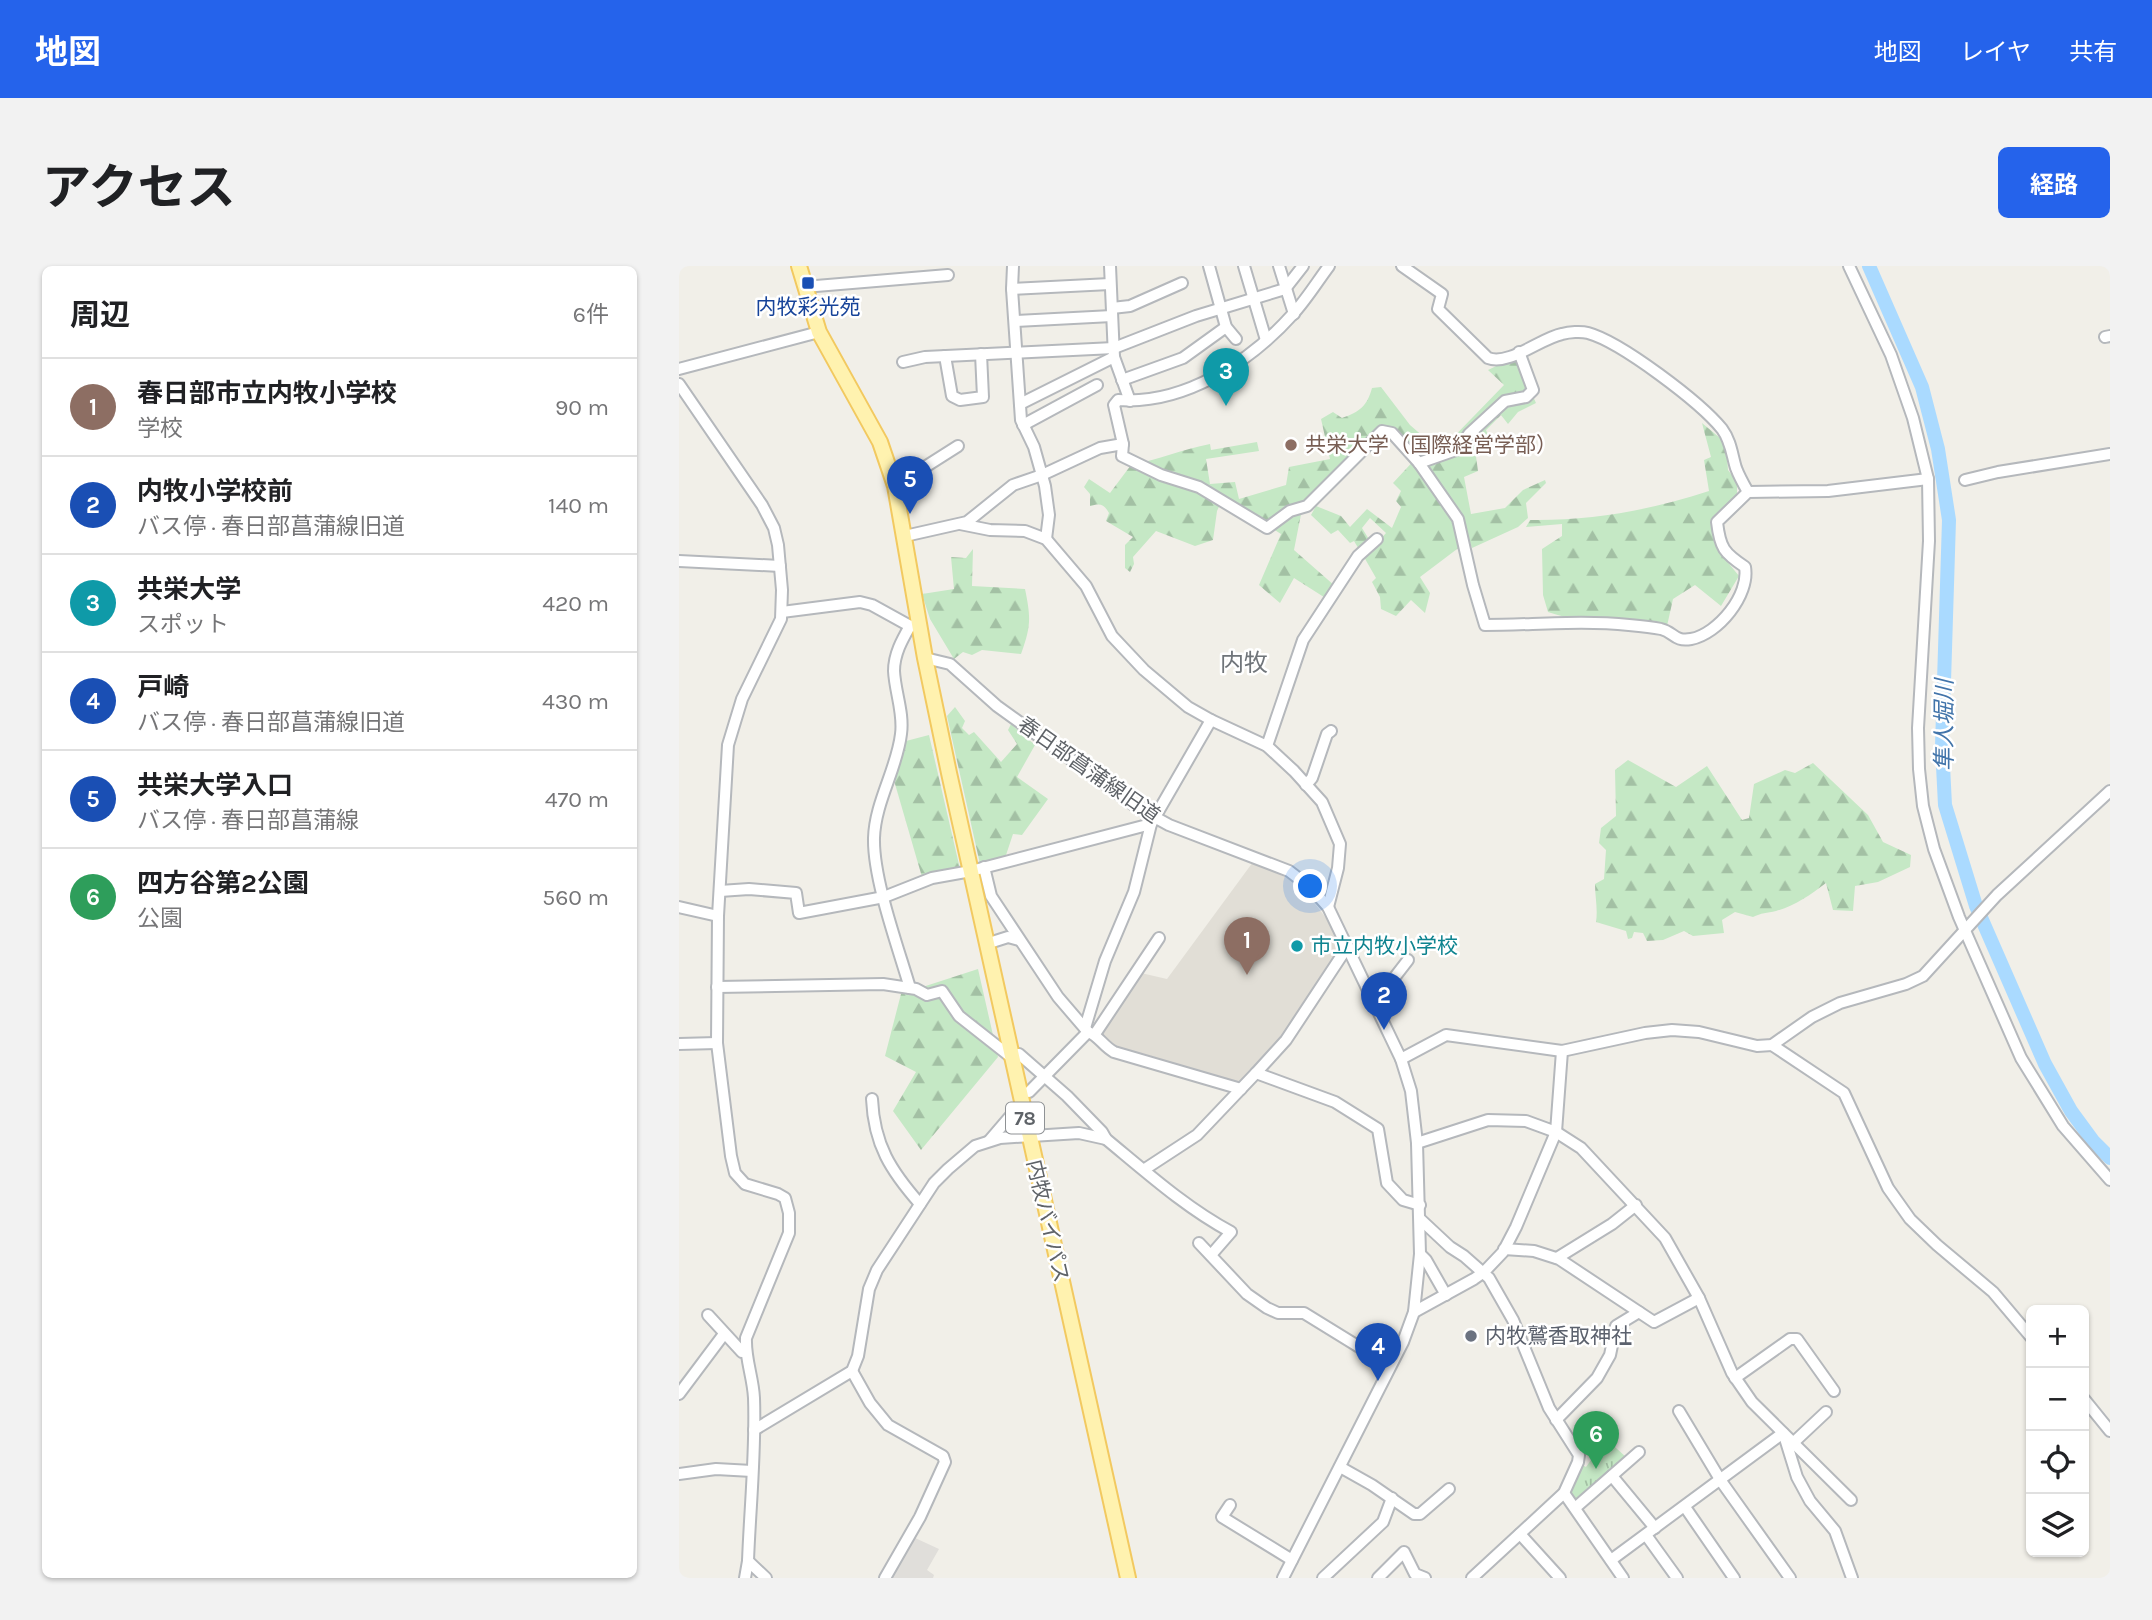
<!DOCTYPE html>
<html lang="ja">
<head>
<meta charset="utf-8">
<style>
  :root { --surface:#fff; --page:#f2f2f2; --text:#202124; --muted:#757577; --line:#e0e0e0; --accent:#2563eb }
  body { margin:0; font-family:Karla,"Noto Sans JP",sans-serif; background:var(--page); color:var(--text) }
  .controls { position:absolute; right:21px; bottom:21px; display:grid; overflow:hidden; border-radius:10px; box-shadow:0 2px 5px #0004 }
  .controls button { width:63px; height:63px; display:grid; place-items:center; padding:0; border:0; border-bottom:2px solid var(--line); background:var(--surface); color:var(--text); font:35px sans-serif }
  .you { position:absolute; left:632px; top:621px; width:24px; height:24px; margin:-18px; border:5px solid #fff; border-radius:50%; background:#1a73e8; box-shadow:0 0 0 10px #1a73e833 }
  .badge { display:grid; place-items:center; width:46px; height:46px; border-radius:50%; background:var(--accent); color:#fff; font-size:23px; font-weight:700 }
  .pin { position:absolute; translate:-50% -58px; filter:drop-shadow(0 2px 4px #0008) }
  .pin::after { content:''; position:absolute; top:37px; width:24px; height:21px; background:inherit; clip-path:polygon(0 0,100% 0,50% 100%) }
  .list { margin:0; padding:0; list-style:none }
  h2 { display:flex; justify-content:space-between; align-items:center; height:91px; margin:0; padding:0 28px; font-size:30px }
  h2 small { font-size:23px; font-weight:400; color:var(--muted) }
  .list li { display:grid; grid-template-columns:46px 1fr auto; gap:21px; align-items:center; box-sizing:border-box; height:98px; padding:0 28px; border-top:2px solid var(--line) }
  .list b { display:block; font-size:26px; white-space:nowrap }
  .list p { margin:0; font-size:23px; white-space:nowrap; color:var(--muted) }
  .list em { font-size:23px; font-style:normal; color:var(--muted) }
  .icon { flex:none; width:38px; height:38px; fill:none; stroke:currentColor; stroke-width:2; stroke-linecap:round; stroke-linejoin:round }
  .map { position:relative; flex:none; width:1431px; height:1312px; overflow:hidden; border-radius:10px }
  header { display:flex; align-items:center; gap:42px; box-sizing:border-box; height:98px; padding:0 35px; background:var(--accent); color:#fff }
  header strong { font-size:33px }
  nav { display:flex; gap:38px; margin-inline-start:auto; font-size:24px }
  .intro { display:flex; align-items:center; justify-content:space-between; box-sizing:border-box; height:168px; padding:0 42px }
  h1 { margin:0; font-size:49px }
  .button { padding:18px 32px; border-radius:10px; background:var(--accent); color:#fff; font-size:24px; font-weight:700 }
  main { display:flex; gap:42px; padding:0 42px }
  aside { flex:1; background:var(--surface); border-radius:10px; box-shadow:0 2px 5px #0004 }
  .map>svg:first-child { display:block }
  .industrial { fill:#e0deda }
  .education { fill:#e1ded6 }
  .grass { fill:url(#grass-tufts) }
  .forest { fill:url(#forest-firs) }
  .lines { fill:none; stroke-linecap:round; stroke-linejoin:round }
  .river { stroke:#aadaff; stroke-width:14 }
  .minor-casing { stroke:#b5b8bc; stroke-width:14 }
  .major-casing { stroke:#f2c960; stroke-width:18 }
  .minor { stroke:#fff; stroke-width:10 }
  .major { stroke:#fff2af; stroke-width:14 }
  .transit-dot { fill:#1a4fb4; stroke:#fff; stroke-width:2.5 }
  .education-dot { fill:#8d6e63; stroke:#fff; stroke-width:2.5 }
  .culture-dot { fill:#0f9aa8; stroke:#fff; stroke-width:2.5 }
  .worship-dot { fill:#6b7280; stroke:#fff; stroke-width:2.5 }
  .labels { text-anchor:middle; stroke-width:5; stroke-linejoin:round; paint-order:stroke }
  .shield { fill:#fff; stroke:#8f9295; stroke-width:2 }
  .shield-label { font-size:19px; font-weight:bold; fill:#5f6368 }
  .transit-label { font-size:21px; fill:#164399; stroke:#fff }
  .education-label { font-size:21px; fill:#785e54; stroke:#fff; text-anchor:start }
  .street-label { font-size:21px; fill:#5f6368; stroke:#fff }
  .culture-label { font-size:21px; fill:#0d838f; stroke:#fff; text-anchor:start }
  .worship-label { font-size:21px; fill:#5b616d; stroke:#fff; text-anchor:start }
  .water-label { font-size:23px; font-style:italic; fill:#4174aa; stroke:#fff }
  .quarter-label { font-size:24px; fill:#70757a; stroke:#fff }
</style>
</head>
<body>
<header>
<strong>地図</strong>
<nav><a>地図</a><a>レイヤ</a><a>共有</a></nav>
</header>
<div class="intro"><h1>アクセス</h1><a class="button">経路</a></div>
<main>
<aside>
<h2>周辺<small>6件</small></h2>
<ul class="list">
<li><span class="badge" style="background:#8d6e63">1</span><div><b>春日部市立内牧小学校</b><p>学校</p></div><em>90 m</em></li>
<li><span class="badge" style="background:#1a4fb4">2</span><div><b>内牧小学校前</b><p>バス停 · 春日部菖蒲線旧道</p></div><em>140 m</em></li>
<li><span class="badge" style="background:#0f9aa8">3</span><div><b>共栄大学</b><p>スポット</p></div><em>420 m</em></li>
<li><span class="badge" style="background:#1a4fb4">4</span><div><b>戸崎</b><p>バス停 · 春日部菖蒲線旧道</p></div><em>430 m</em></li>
<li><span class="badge" style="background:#1a4fb4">5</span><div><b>共栄大学入口</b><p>バス停 · 春日部菖蒲線</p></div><em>470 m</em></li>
<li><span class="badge" style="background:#2e9e5b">6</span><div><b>四方谷第2公園</b><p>公園</p></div><em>560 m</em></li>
</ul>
</aside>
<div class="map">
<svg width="1431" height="1312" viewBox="0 0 1431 1312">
  <defs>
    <pattern id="grass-tufts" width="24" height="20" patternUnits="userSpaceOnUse" patternTransform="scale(1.75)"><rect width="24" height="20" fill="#c5e8c5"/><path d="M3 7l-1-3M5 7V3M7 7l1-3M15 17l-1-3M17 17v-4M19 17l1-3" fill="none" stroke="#a3c0a4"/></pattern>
    <pattern id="forest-firs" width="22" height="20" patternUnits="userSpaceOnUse" patternTransform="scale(1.75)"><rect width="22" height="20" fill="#c5e8c5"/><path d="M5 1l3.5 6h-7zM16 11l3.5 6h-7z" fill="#a3c0a4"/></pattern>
  </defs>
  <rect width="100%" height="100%" fill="#f1efe8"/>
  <polygon class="industrial" points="234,1271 260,1283 248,1304 255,1309 254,1312 211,1312"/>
  <polygon class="education" points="574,596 608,612 624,622 647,652 663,682 598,779 562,816 558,817 466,788 438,782 422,770 462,707 488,713"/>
  <polygon class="grass" points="927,1173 947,1191 898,1236 893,1233 892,1217 902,1198 907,1201"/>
  <g class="forest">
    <path d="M836,91L857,137L839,146L829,158L822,149L807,164L809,169L795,176L799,205L785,211L792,248L826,242L844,224L866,214L867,217L847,237L849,252L839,261L793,282L790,274L741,311L751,327L746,347L732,334L717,350L702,343L701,331L693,316L697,312L685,291L707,267L691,252L683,262L691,275L681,285L675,275L671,277L659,264L652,268L632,249L637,240L662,250L671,261L688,243L713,262L722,241L717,235L722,225L714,217L739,190L722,171L705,160L624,238L615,284L656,320L648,333L615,312L601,337L580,319L602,268L559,241L545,230L538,245L534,274L516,280L477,265L454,291L455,298L451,306L446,302V279L454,271L427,255L430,247C425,238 421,237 411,240V228L405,221L410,213L431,227L452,199C479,194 504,183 531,178L532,184L578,176L580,185L527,193L531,218L556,216L560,233L607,219L610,201L651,193L642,153L654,146L663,152C681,146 688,140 693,122L702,121L731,159L761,185L825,119L809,104Z"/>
    <path d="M1023,157L1047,177L1049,204L1058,216V228L1036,249L1043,289L1060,310L1042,340L1016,319L994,333L988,360C949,358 907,359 869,346L864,329L863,283L883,270V258L847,261L851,254C911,255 973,244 1030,225L1025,194L1032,191Z"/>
    <path d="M294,283L293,320L346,323C352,352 352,360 342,388L303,384L293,389L284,386L275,393L251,353L243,328L275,323L272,291L287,292Z"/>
    <polygon points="276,441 286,455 283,462 290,469 295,466 322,496 338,478 329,464 332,458 356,479 338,511 369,533 343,569 334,568 326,592 301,598 268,450"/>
    <polygon points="250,469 281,603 243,611 214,511 227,475"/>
    <path d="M949,494L997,521L1028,500L1063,554L1070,552L1075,518L1106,504L1116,507L1134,497L1189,549L1204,576L1232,589L1231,601L1199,616L1176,620L1174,645L1154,644L1147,617C1131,629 1116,640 1097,645C1088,647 1082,647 1074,651L1056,646L1043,654L1045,667L1014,670L1005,665L984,674L968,675L964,667L955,666L953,672L949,673L947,665L917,656C919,643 916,631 916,618L925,613L927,584L920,577L922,562L937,550L936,504Z"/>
    <polygon points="299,703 319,791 242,884 214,845 237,806 206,790 222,728"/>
  </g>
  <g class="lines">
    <polyline class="river" points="1190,0 1243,121 1259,183 1270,254 1263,480 1266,539 1297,640 1366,798 1392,845 1414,875 1431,892"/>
    <defs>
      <g id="minor">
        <polyline points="334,0 333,23 342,154 355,181 366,220 370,249 367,273"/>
        <polyline points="431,0 435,91 451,135"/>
        <polyline points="530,0 547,61 557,73"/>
        <polyline points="565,0 587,74"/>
        <polyline points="600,0 615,48"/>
        <path d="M650,0C638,16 627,34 614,48C571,96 505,139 439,134L435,139L444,178L443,190L482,209L520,221L588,262L611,245L628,240L703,165L713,167L740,197L779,253L794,319L806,359C853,359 903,354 950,359C961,360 972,361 982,363C995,366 995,376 1012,373C1039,368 1071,329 1066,301C1045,287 1041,282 1038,256L1069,226L1149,225L1249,213"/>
        <path d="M723,0L763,28L759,43L809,92C830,100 862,72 883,68C890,66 902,65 909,67C942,76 1021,136 1043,163C1052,175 1053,189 1057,202C1060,210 1065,219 1069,226"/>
        <polyline points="1170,0 1212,89 1234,152 1249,213 1250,275 1239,462 1240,503 1244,540 1255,583 1280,651 1342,792 1384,860 1431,914"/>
        <polyline points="125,21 269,9"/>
        <polyline points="333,23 431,18"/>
        <polyline points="433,42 451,40 503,17"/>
        <polyline points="336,55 433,50"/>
        <polyline points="1426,71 1431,70"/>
        <polyline points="266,90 273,130 281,134 304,131 302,88"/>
        <polyline points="224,96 246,91 435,82 517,50 606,23 624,0"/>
        <polyline points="0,103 140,66"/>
        <polyline points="443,114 504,92 547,61"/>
        <path d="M0,118L83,239L95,262L99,279L103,324L102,353L63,433L49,479L39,650L38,777L52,890L56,907L66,918L99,928L106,932L110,947V967L67,1072C66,1093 74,1111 75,1132C77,1186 71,1241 69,1295L66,1312"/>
        <polyline points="341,138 435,91"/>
        <polyline points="344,159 418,119"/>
        <polyline points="740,197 780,183 790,168 826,135 847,131 854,124 840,86"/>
        <polyline points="1286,214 1319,206 1431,188"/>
        <polyline points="216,220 279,180"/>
        <polyline points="281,258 311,264 346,265 367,273 407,320 433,370 465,404 509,441 532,454 588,480 615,505 643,536 661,578 659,602 649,641"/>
        <polyline points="226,270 288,256 334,219 363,209 421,182 444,178"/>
        <polyline points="0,295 101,300"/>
        <polyline points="103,346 181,336 193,339 231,360 238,359"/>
        <polyline points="246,392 271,398 318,440 459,542 490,559 610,605 632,622 649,641 722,793 732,825 738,877 741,988 735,1046 724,1076 604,1312"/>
        <polyline points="588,480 624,374 679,290 698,273"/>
        <polyline points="627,519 633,512 648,468 652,465"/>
        <path d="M305,601L312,630L379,731L409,766C419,769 424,780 435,786L562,823"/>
        <polyline points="41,625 70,623 117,627 120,647 205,631 253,612 292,605 472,558"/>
        <polyline points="0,641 39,650"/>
        <polyline points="307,678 329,671 340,674"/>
        <polyline points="38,721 204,718 237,723 248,729 263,725 280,750 332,791"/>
        <path d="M231,722C219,681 194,613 195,572C196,536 218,503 222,468C225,447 216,426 215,405C215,388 223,374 231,360"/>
        <polyline points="691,726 712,716 729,694"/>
        <polyline points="406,762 426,695 455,626 472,558 532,454"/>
        <polyline points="416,768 480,672"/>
        <polyline points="0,778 38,777"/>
        <polyline points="1093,779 1165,827 1209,922 1231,953 1258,979 1314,1026 1352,1071"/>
        <path d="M340,788L388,830L423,866L427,873C467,906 507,942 552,966L532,989"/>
        <polyline points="722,793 767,769 883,785"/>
        <polyline points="577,807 656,836 699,863 708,917 724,934 741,939"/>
        <polyline points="350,826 409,766"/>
        <path d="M193,833C195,879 212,905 241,938"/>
        <polyline points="310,875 334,847"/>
        <polyline points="738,877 809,854 847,855 877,866 883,785 966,767 993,764 1020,766 1078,780 1093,779 1133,751 1161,737 1227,718 1244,710 1318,629 1431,525"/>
        <polyline points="466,903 518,869 577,807 607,774 669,680"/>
        <polyline points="741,953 771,981 785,990 810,1012 834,1054 870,1142 900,1189 899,1196 885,1227 793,1312"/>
        <polyline points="520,977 568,1028 588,1042 599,1047 625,1047 711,1100"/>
        <polyline points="825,983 855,985 880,993 975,1056 1020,1032"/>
        <polyline points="741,988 747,994 767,1029"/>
        <polyline points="878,992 933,958 957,939"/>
        <polyline points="735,1046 795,1013 805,1006 824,986 837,961 877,866 902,882 986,972 1020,1032 1053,1107 1073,1136 1172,1234"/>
        <polyline points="29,1049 63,1086 66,1086"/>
        <polyline points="173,1105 191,1137 209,1159 264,1190 266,1196 241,1251 206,1312"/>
        <polyline points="1056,1112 1111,1073 1118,1073 1155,1125"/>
        <polyline points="0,1128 45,1068"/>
        <polyline points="1405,1133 1431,1165"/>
        <polyline points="1000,1145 1042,1215 1111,1312"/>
        <polyline points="877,1154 918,1112 931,1089 937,1060 960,1046"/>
        <polyline points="75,1164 173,1105 179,1090 190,1023 198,1004 255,917 269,903 296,880 321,872 400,867 427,873"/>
        <polyline points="1105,1169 1118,1211 1131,1235 1156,1265 1173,1312"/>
        <polyline points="1114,1177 1147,1146"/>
        <polyline points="661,1201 693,1219 735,1248 741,1248 770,1223"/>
        <polyline points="0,1208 37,1203 73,1205"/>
        <polyline points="933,1210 976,1262"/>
        <polyline points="885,1227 944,1312"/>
        <polyline points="551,1239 543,1251 613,1294"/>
        <polyline points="1006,1241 1055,1312"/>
        <polyline points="896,1242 960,1186"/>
        <polyline points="841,1268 881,1312"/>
        <polyline points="967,1269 998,1312"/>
        <polyline points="932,1294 1104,1167"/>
        <polyline points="69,1295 87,1312"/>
        <polyline points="644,1312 704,1256 713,1232"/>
        <polyline points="699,1312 725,1286 736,1308 746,1312"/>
      </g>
      <polyline id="major" points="120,0 140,66 201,176 216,220 246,392 270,507 449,1312"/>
    </defs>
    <use href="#minor" class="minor-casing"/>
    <use href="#major" class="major-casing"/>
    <use href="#minor" class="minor"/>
    <use href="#major" class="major"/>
  </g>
  <rect class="transit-dot" x="122" y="10" width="14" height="14" rx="3.5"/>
  <circle class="education-dot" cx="612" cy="179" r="7"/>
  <circle class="culture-dot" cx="618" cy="680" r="7"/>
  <circle class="worship-dot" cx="792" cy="1070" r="7"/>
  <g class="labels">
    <rect class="shield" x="327" y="836.5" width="38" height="31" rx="5"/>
    <g class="shield-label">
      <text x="346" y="859">78</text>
    </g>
    <g class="transit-label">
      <text x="129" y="48">内牧彩光苑</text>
    </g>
    <g class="education-label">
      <text x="626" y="186">共栄大学（国際経営学部）</text>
    </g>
    <g class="street-label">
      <text transform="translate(410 504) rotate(35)" y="7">春日部菖蒲線旧道</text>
      <text transform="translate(369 955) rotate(77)" y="7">内牧バイパス</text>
    </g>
    <g class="culture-label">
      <text x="632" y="687">市立内牧小学校</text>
    </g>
    <g class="worship-label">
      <text x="806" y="1077">内牧鷲香取神社</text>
    </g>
    <g class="water-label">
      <text transform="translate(1265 459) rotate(-90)" y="8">隼人堀川</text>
    </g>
    <g class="quarter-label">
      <text x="565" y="405">内牧</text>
    </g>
  </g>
</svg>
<div class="controls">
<button>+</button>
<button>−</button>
<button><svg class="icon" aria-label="locate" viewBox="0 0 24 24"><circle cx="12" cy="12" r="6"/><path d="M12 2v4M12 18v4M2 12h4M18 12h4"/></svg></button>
<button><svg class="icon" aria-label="layers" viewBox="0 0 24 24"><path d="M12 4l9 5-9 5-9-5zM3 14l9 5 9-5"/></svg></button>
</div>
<div class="you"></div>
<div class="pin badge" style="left:568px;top:709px;background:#8d6e63">1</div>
<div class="pin badge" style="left:705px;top:764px;background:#1a4fb4">2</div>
<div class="pin badge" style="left:547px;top:140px;background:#0f9aa8">3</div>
<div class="pin badge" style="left:699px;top:1115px;background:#1a4fb4">4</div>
<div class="pin badge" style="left:231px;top:248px;background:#1a4fb4">5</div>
<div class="pin badge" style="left:917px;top:1203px;background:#2e9e5b">6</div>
</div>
</main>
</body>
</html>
